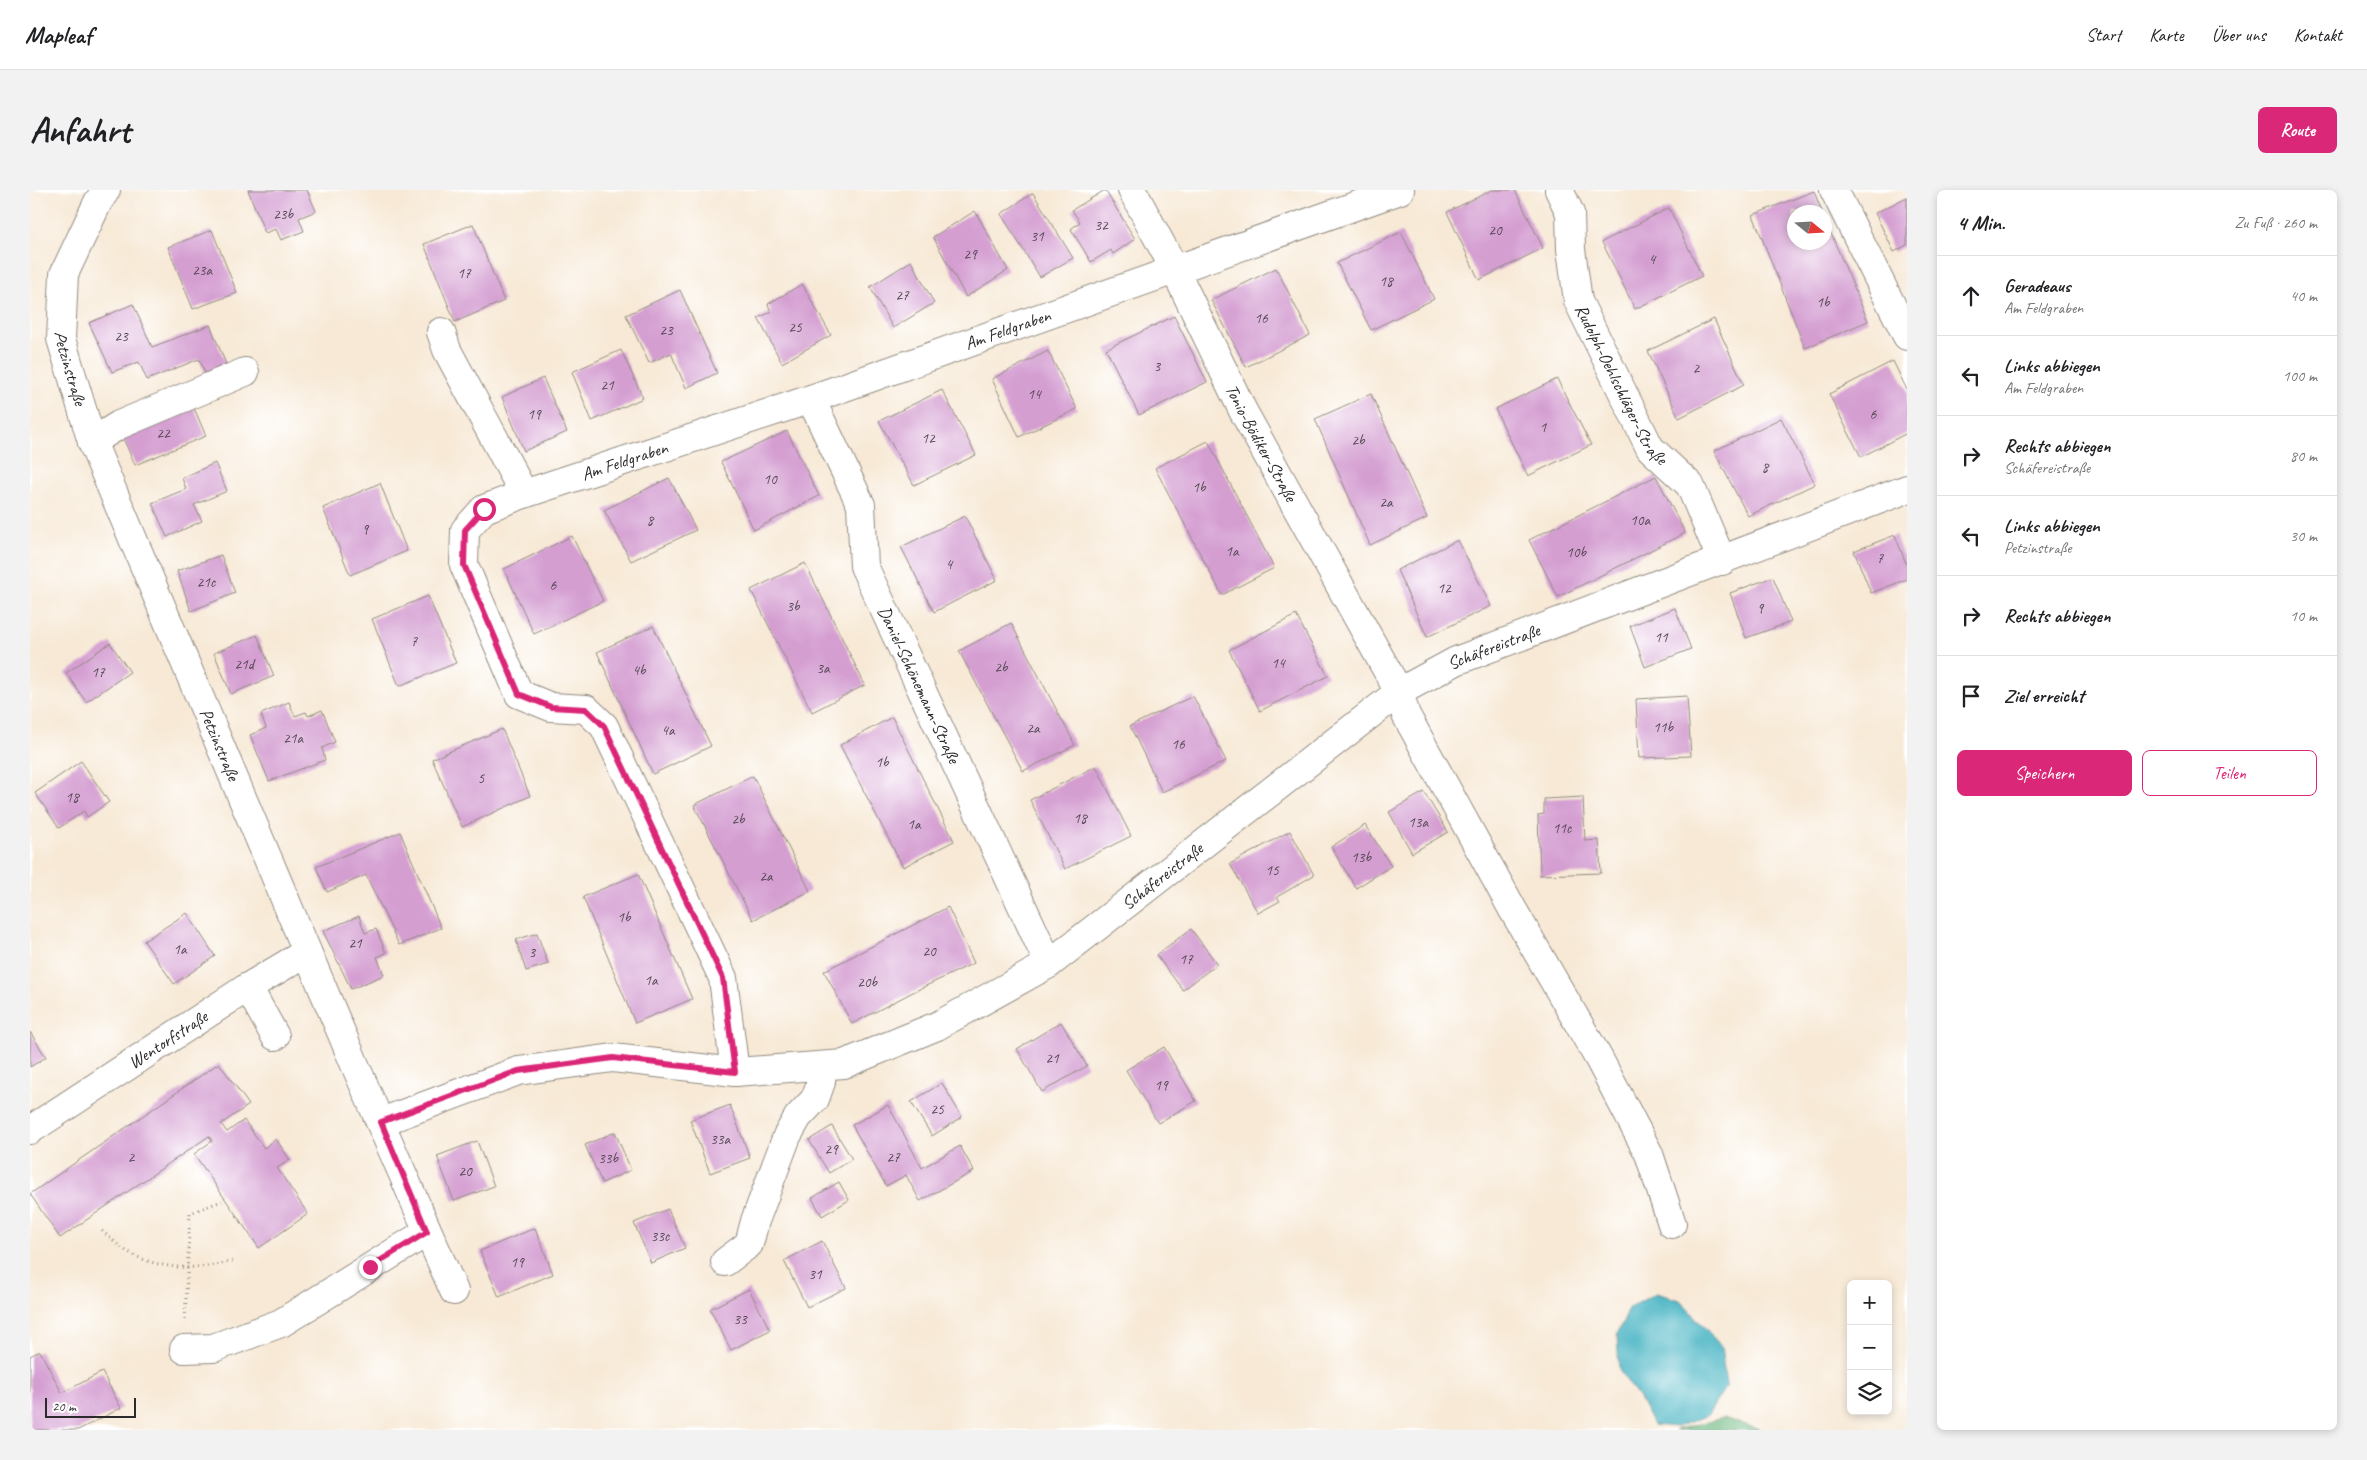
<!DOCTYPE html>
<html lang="de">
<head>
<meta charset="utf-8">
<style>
  :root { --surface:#fff; --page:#f2f2f2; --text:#202124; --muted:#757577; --line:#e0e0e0; --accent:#db2777 }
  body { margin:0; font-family:Caveat,sans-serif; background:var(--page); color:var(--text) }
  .controls { position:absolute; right:15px; bottom:15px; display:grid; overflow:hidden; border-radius:8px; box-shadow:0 2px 8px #0003 }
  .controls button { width:45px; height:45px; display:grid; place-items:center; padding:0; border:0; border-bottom:1px solid var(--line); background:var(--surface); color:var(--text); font:25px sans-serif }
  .compass { position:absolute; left:1757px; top:15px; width:45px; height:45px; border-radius:50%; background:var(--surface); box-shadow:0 2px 8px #0003; rotate:108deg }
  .scale { position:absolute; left:15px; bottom:12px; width:91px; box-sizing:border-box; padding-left:5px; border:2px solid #2b2b2b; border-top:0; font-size:14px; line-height:18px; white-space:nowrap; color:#2b2b2b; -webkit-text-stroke:4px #fff; paint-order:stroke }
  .stop { position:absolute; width:15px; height:15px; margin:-11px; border:4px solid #db2777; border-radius:50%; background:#fff }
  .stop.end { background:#db2777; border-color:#fff; box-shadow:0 1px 5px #0008 }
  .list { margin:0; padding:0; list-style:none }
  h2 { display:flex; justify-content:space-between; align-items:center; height:65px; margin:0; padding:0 20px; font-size:21px }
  h2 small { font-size:16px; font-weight:400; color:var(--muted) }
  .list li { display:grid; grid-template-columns:32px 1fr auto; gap:15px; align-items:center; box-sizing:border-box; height:80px; padding:0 20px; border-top:1px solid var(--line) }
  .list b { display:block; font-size:19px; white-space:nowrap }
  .list p { margin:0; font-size:16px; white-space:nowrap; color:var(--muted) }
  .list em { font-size:16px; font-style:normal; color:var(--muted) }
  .actions { display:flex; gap:10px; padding:15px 20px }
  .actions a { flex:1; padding:11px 0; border:1px solid var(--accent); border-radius:8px; text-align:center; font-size:18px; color:var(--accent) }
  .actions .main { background:var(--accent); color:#fff }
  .icon { flex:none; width:28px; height:28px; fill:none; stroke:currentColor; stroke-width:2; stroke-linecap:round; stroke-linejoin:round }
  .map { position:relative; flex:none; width:1877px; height:1240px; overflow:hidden; border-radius:8px }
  header { display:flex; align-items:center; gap:30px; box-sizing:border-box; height:70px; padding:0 25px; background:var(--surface); border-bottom:1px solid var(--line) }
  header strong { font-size:24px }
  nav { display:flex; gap:28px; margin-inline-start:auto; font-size:18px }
  .intro { display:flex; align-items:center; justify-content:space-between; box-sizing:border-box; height:120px; padding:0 30px }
  h1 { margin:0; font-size:35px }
  .button { padding:12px 22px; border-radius:8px; background:var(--accent); color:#fff; font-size:18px; font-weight:700 }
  main { display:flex; gap:30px; padding:0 30px }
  aside { flex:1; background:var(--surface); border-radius:8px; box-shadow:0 2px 8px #0003 }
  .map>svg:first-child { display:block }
  .forest { fill:#6eb981; stroke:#4c7256 }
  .water { fill:#47b4c3; stroke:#397077 }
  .building { fill:#d49ed1 }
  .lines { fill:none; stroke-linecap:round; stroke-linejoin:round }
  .minor-casing { stroke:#918a80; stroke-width:30 }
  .path { stroke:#918a80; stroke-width:3; stroke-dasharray:1 4; stroke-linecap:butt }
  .minor { stroke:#fff; stroke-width:28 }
  .route { stroke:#db2777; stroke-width:6 }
  .labels { text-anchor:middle; stroke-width:5; stroke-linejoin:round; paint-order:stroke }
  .number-label { font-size:15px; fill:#554854 }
  .street-label { font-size:18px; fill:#2b2b2b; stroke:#fff }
</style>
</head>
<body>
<header>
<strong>Mapleaf</strong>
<nav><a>Start</a><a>Karte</a><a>Über uns</a><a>Kontakt</a></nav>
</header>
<div class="intro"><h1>Anfahrt</h1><a class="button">Route</a></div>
<main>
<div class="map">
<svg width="1877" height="1240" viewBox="0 0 1877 1240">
  <rect width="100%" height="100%" fill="#fff"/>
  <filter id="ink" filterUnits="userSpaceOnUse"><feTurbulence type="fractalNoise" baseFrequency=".02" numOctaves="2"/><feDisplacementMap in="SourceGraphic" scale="10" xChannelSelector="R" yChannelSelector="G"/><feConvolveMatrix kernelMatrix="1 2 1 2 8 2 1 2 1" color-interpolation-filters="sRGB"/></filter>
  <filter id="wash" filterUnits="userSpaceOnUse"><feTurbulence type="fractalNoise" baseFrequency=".0096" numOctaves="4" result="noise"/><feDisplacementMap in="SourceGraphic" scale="20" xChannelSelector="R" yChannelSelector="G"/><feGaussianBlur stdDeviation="1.12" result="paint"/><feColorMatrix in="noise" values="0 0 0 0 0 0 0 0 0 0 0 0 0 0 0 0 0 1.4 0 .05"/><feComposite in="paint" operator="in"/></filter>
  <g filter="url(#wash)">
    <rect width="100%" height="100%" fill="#f7e9d6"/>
    <polygon class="forest" points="1693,1228 1733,1240 1645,1240"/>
    <polygon class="water" points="1626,1103 1650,1110 1691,1156 1696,1196 1678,1225 1647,1237 1623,1235 1610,1210 1589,1180 1587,1145 1599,1118"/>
    <g id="blocks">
      <g class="building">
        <polygon points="218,0 277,0 286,21 269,28 274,41 251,50 246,39 235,43"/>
        <polygon points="1075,0 1105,49 1083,64 1081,60 1061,72 1041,39 1050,32 1042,20"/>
        <polygon points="1462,0 1485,0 1513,58 1449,90 1417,22"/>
        <polygon points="1784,1 1792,22 1764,22 1764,52 1794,52 1795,29 1838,131 1775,158 1723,25"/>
        <polygon points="1003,3 1043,68 1010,87 971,24"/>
        <polygon points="1877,7 1877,55 1864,62 1845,23"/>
        <polygon points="1639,18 1672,86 1605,119 1572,52"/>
        <polygon points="945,21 978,80 936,107 903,47"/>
        <polygon points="443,34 474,111 425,132 394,54"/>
        <polygon points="182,40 207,103 163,119 138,57"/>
        <polygon points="1371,42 1404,109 1341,140 1307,73"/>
        <polygon points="881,71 904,113 863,138 840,97"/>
        <polygon points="1246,78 1280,145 1216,177 1181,110"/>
        <polygon points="772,94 801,145 752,173 728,128 741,122 738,114"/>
        <polygon points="650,100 687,183 656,198 641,163 619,173 596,125"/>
        <polygon points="103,114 122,157 180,135 196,174 175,183 169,169 117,190 109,172 82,182 59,133"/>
        <polygon points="1144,126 1177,192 1109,225 1076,159"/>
        <polygon points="1684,129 1714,195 1649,228 1618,161"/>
        <polygon points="591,160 613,208 562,231 542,182"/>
        <polygon points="1018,161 1047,219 989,247 962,189"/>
        <polygon points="1863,171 1877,200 1877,243 1831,267 1799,204"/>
        <polygon points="513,188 537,242 494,261 472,207"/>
        <polygon points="1527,189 1561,255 1498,286 1465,219"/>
        <polygon points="912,200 946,265 884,295 849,231"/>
        <polygon points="1341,204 1397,328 1340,355 1285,229"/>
        <polygon points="161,211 176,246 105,275 90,241"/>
        <polygon points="1751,228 1785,294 1718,326 1684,261"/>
        <polygon points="757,241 789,306 724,340 691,272"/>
        <polygon points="1178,251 1244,378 1192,405 1125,278"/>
        <polygon points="185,273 197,301 164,315 172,331 137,347 122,313 156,299 152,288"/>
        <polygon points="1626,286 1655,343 1528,407 1499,350"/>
        <polygon points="639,288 666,340 601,371 574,320"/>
        <polygon points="350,293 377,361 320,385 293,318"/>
        <polygon points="935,326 967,390 904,422 871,357"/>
        <polygon points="1865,345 1877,376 1877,389 1841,403 1824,361"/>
        <polygon points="542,346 573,411 504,444 474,379"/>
        <polygon points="1428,350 1461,416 1397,447 1367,380"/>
        <polygon points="191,365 205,403 161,421 147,381"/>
        <polygon points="775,373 835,495 782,522 721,400"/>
        <polygon points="1743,387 1761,432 1716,448 1700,403"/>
        <polygon points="398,406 426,473 369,496 342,429"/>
        <polygon points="1645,418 1661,459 1615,477 1600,436"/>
        <polygon points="1266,425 1298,486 1230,521 1199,460"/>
        <polygon points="981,433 1045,555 993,581 929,461"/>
        <polygon points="623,436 681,556 623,584 567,462"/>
        <polygon points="227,445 244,486 201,504 184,463"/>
        <polygon points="80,453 100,482 56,512 36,483"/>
        <polygon points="1163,506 1196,571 1132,602 1100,536"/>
        <polygon points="1657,506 1661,566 1609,568 1606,509"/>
        <polygon points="259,512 265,526 276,522 278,526 292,520 305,552 292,558 295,570 239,591 220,545 236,538 231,524"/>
        <polygon points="862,527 924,651 873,677 810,555"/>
        <polygon points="472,539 500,606 432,637 402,569"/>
        <polygon points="51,571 79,612 57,627 54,621 29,638 5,603"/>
        <polygon points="1066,576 1101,646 1035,679 1000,610"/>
        <polygon points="723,586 780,701 723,730 664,615"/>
        <polygon points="1394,602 1418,642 1382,663 1359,622"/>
        <polygon points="1553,607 1555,651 1569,650 1571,683 1510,685 1508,625 1514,624 1514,609"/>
        <polygon points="1335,635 1361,676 1326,698 1301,657"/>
        <polygon points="1260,641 1284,685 1247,707 1250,711 1228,723 1200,674"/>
        <polygon points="370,642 411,738 369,755 336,685 297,702 286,677"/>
        <polygon points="608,684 662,809 605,833 553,707"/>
        <polygon points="918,717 944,773 881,803 822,834 794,781"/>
        <polygon points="157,723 185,766 144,794 114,751"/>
        <polygon points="329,726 335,743 346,739 356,763 347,767 354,785 321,799 293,741"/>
        <polygon points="1161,739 1187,774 1153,800 1126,765"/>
        <polygon points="507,743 518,774 496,781 486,750"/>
        <polygon points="1031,832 1057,876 1012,902 987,859"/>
        <polygon points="0,842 16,867 0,877"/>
        <polygon points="1134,857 1166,911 1128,933 1096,880"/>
        <polygon points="189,873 219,915 191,934 197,942 214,930 234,958 246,949 260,970 247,978 278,1024 229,1058 164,964 182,951 179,946 30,1048 0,1004"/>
        <polygon points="912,893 932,927 902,946 881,912"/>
        <polygon points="700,915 720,968 680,983 660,930"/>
        <polygon points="858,915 892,978 930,956 944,981 890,1011 876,985 856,996 822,935"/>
        <polygon points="802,936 822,969 799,983 779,950"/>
        <polygon points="585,942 601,980 572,993 555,955"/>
        <polygon points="447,951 464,996 424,1011 407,966"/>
        <polygon points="809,992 819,1010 792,1026 782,1008"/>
        <polygon points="638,1019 655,1058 621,1073 604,1033"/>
        <polygon points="505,1038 523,1084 469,1107 450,1061"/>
        <polygon points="792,1051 816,1098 777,1117 754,1071"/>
        <polygon points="719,1099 740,1140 701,1160 680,1119"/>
        <polygon points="10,1161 32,1203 72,1182 91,1218 48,1240 0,1240 0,1166"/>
      </g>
    </g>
  </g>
  <g filter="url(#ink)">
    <use href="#blocks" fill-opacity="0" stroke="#918a80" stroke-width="1"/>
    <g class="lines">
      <defs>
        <g id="minor">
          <path id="s1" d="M76,0L68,12L34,84L31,149L62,252L325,875L424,1101"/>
          <path id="s2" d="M1102,0L1145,80L1213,221L1369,502L1376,525L1483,720L1569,869L1619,964L1642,1034"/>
          <path id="s3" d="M1529,0L1540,23L1541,59L1548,111L1620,258L1660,295L1692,371"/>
          <polyline points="1804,0 1877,146"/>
          <polyline points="411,142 417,160 494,304"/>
          <path id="s4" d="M781,209L831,315L834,376L1019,774"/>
          <polyline points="62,252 89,235 215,182"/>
          <polyline points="218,797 245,846"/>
          <path id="s5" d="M705,882L693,788L574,536L556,519L521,517L489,504L434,375L435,340L454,319L494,304L781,209L1370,0"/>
          <path id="s6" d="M351,932L488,881L583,868L705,882L814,874L907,836L1019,774L1369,502L1426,471L1877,299"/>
          <path id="s7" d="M0,940L218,797L277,762"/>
          <polyline points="695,1072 719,1054 725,1031 757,946 768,927 785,909 791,892 792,876"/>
          <polyline points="154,1159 183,1158 251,1133 397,1042"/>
        </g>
      </defs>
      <use href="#minor" class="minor-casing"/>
      <g class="path">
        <path d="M72,1041C81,1048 90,1058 100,1063C132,1081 169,1080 203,1071"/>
        <polyline points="155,1129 160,1023 192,1011"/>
      </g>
      <use href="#minor" class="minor"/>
    </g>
  </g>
  <g class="lines" filter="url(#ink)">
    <polyline class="route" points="340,1077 397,1042 351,932 488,881 583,868 705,882 693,788 574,536 556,519 521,517 489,504 434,375 435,340 454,319"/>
  </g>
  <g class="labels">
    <g class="number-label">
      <text x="253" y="29">23b</text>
      <text x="1071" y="40">32</text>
      <text x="1465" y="45">20</text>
      <text x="1007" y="51">31</text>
      <text x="940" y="69">29</text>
      <text x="1622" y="74">4</text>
      <text x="172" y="85">23a</text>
      <text x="434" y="88">17</text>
      <text x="1356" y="96">18</text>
      <text x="872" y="110">27</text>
      <text x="1793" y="117">1b</text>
      <text x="1231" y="133">16</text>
      <text x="765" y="142">25</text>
      <text x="636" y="145">23</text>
      <text x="91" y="151">23</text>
      <text x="1127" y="181">3</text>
      <text x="1666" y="183">2</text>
      <text x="577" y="200">21</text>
      <text x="1004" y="209">14</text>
      <text x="504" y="229">19</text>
      <text x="1843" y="229">6</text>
      <text x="1513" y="242">1</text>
      <text x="133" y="248">22</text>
      <text x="898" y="253">12</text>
      <text x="1328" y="255">2b</text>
      <text x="1735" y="282">8</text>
      <text x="740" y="294">10</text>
      <text x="1169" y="302">1b</text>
      <text x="1356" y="317">2a</text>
      <text x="620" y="335">8</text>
      <text x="1610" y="335">10a</text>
      <text x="335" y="344">9</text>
      <text x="1202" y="366">1a</text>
      <text x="1546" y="367">10b</text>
      <text x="1850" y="373">7</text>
      <text x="919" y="379">4</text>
      <text x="176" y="397">21c</text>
      <text x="523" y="400">6</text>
      <text x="1414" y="403">12</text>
      <text x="763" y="421">3b</text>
      <text x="1730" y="423">9</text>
      <text x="1631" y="452">11</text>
      <text x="384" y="456">7</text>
      <text x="1248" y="478">14</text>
      <text x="214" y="479">21d</text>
      <text x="971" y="482">2b</text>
      <text x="793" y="483">3a</text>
      <text x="609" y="485">4b</text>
      <text x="68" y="487">17</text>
      <text x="1633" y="542">11b</text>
      <text x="1003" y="543">2a</text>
      <text x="638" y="545">4a</text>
      <text x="263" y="553">21a</text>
      <text x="1148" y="559">16</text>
      <text x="852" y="577">1b</text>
      <text x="451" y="593">5</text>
      <text x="42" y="612">18</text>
      <text x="1050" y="633">18</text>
      <text x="708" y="634">2b</text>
      <text x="1388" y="637">13a</text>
      <text x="884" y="639">1a</text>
      <text x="1532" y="643">11c</text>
      <text x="1331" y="672">13b</text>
      <text x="1242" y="685">15</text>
      <text x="736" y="691">2a</text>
      <text x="594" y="732">1b</text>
      <text x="325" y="758">21</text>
      <text x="150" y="764">1a</text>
      <text x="899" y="766">20</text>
      <text x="502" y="767">3</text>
      <text x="1156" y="774">17</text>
      <text x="621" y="795">1a</text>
      <text x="837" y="797">20b</text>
      <text x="1022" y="873">21</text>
      <text x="1131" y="900">19</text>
      <text x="907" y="924">25</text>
      <text x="690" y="954">33a</text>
      <text x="801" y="964">29</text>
      <text x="101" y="972">2</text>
      <text x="863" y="972">27</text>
      <text x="578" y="973">33b</text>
      <text x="435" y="986">20</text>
      <text x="630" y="1051">33c</text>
      <text x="487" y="1077">19</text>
      <text x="785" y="1089">31</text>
      <text x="710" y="1134">33</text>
    </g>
    <g class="street-label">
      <text dy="6" stroke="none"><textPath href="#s5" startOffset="1225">Am Feldgraben</textPath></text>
      <text dy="6" stroke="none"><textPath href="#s1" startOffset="190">Petzinstraße</textPath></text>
      <text dy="6" stroke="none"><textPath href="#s3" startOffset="208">Rudolph-Oehlschläger-Straße</textPath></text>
      <text dy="6" stroke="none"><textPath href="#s2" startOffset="284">Tonio-Bödiker-Straße</textPath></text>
      <text dy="6" stroke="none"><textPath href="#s5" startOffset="820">Am Feldgraben</textPath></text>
      <text dy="6" stroke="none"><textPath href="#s6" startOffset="1251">Schäfereistraße</textPath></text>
      <text dy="6" stroke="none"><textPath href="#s4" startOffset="309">Daniel-Schönemann-Straße</textPath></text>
      <text dy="6" stroke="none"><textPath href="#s1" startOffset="595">Petzinstraße</textPath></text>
      <text dy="6" stroke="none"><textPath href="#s6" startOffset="846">Schäfereistraße</textPath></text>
      <text dy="6" stroke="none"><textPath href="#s7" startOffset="165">Wentorfstraße</textPath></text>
    </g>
  </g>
</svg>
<div class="controls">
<button>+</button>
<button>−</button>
<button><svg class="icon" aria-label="layers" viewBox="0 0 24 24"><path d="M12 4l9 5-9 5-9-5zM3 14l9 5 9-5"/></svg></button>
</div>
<svg class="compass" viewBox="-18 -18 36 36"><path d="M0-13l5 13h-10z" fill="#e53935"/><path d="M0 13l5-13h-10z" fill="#757577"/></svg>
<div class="scale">20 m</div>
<div class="stop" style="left:454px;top:319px"></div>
<div class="stop end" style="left:340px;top:1077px"></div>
</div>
<aside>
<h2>4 Min.<small>Zu Fuß · 260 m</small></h2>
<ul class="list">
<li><svg class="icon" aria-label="ahead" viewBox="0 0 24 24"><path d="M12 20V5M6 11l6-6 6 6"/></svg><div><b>Geradeaus</b><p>Am Feldgraben</p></div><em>40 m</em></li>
<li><svg class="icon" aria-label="left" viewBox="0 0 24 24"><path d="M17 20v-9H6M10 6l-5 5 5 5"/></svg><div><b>Links abbiegen</b><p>Am Feldgraben</p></div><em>100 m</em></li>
<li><svg class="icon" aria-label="right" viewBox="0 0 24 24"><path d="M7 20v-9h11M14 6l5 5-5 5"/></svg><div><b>Rechts abbiegen</b><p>Schäfereistraße</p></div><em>80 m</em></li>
<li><svg class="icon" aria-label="left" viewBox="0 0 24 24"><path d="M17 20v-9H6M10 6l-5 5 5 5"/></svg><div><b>Links abbiegen</b><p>Petzinstraße</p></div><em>30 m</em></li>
<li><svg class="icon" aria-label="right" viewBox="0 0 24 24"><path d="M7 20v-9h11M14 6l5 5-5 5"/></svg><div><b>Rechts abbiegen</b></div><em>10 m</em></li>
<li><svg class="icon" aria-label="arrive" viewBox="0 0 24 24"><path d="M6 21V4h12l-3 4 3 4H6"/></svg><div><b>Ziel erreicht</b></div></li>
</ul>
<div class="actions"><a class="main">Speichern</a><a>Teilen</a></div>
</aside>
</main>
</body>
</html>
